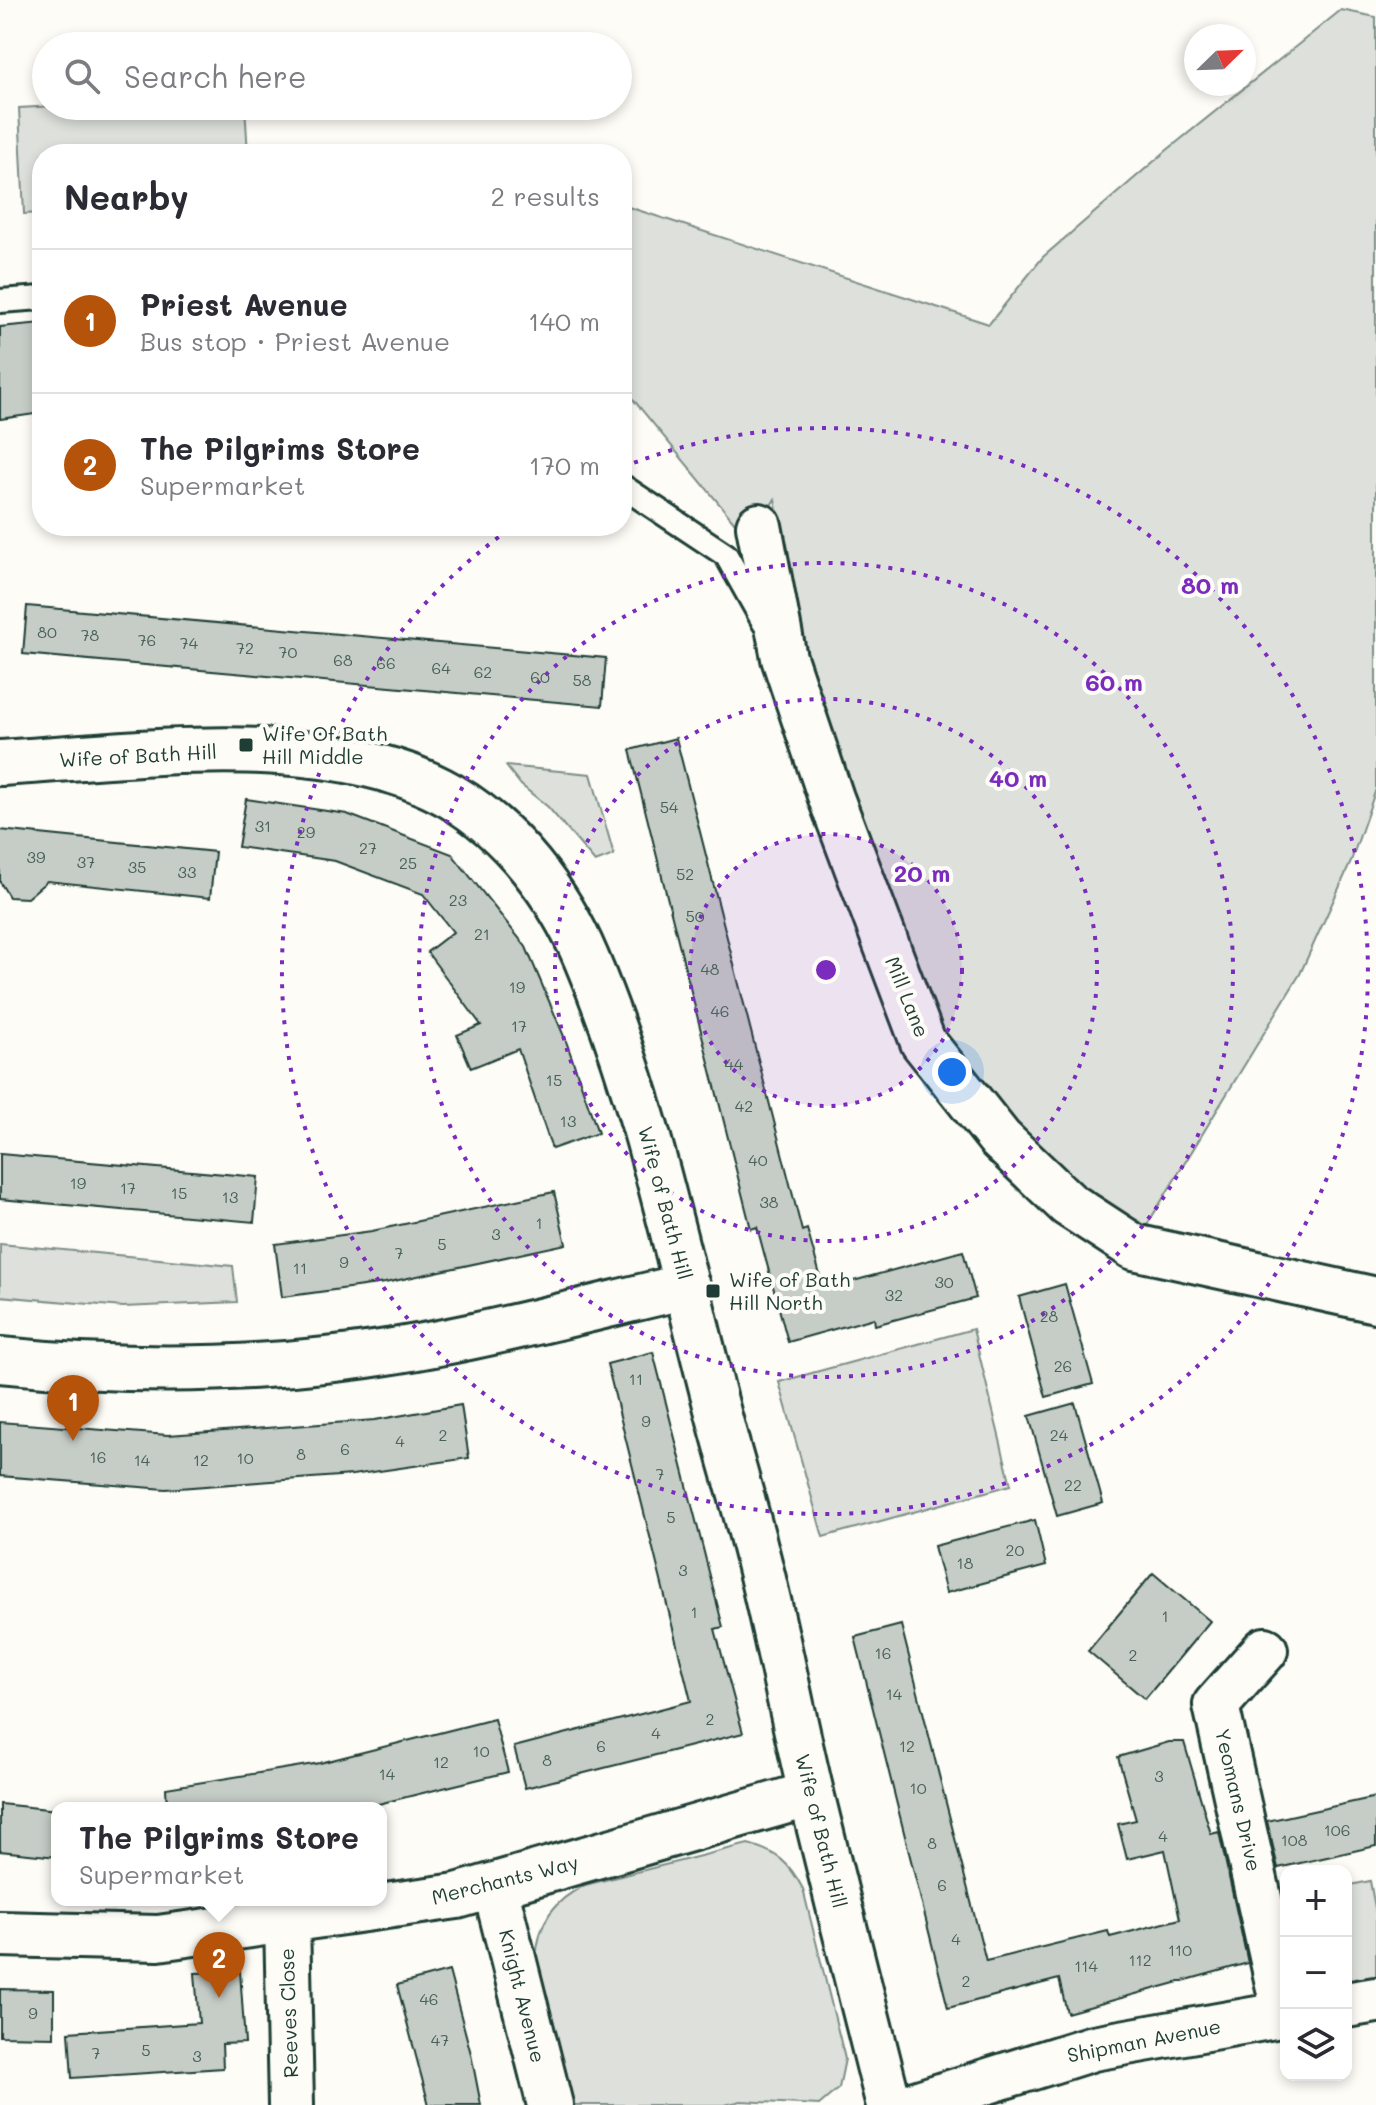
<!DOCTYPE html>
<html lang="en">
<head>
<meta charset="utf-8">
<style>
  :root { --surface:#fff; --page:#f7f7f7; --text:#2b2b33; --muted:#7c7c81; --line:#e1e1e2; --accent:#b45309 }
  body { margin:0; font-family:Mali,sans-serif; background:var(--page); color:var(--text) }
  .controls { position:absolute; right:24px; bottom:24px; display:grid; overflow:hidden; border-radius:16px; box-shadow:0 4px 12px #0003 }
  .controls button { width:72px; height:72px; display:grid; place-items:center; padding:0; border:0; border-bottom:2px solid var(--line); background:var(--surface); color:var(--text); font:40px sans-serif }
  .compass { position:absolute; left:1184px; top:24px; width:72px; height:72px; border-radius:50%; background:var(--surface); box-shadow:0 4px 12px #0003; rotate:67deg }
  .you { position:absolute; left:952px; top:1072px; width:28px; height:28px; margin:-20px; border:6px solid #fff; border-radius:50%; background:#1a73e8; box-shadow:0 0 0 12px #1a73e833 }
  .badge { display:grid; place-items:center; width:52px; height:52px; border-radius:50%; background:var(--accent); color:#fff; font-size:26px; font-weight:700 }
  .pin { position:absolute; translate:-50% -66px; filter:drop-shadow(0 2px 4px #0008) }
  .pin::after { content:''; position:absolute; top:42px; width:28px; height:24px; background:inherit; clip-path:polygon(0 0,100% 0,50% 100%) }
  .popup { position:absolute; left:51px; top:1802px; width:336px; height:104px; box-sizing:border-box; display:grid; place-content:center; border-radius:16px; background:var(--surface); filter:drop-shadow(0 2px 6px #0005); font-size:26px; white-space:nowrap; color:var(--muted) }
  .popup b { font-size:30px; color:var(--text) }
  .popup::after { content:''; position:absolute; left:50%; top:100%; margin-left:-16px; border:16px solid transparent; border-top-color:var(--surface) }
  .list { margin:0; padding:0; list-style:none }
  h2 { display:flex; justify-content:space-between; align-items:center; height:104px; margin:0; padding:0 32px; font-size:34px }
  h2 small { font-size:26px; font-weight:400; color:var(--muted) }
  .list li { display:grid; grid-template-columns:52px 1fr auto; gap:24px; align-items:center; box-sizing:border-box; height:144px; padding:0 32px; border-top:2px solid var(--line) }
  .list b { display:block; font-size:30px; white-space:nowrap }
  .list p { margin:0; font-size:26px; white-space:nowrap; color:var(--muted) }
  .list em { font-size:26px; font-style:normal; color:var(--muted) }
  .icon { flex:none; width:44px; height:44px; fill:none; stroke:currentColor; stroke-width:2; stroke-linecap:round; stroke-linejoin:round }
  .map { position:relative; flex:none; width:1376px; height:2105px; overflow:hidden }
  .search { position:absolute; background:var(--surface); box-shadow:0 4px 12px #0003; left:32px; top:32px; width:600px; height:88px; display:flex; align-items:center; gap:20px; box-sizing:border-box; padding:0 28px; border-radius:44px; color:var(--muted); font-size:30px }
  .panel { position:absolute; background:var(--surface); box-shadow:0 4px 12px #0003; left:32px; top:144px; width:600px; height:392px; border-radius:32px }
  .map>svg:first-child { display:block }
  .green { fill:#dde0db; stroke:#7e8e88; stroke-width:2 }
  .building { fill:#c6cdc7; stroke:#1f3d34; stroke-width:2 }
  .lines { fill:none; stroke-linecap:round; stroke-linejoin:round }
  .lane-casing { stroke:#1f3d34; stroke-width:28 }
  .street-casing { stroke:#1f3d34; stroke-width:50 }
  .lane { stroke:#fdfcf7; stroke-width:22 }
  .street { stroke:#fdfcf7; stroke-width:44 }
  .ring { fill:none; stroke:#7b2cbf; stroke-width:4; stroke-dasharray:4 8 }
  .poi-dot { fill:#1f3d34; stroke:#fdfcf7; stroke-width:3 }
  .labels { text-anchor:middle; stroke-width:8; stroke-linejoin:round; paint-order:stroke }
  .number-label { font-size:16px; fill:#496159 }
  .poi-label { font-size:20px; fill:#1f3d34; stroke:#fdfcf7; text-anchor:start }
  .street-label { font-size:20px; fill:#1f3d34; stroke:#fdfcf7 }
  .centre { fill:#7b2cbf; stroke:#fdfcf7; stroke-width:4 }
  .ring-label { font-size:24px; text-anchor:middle; font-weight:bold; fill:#7b2cbf; stroke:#fdfcf7; stroke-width:8; stroke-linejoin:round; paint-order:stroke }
</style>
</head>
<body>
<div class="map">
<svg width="1376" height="2105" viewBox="0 0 1376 2105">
  <rect width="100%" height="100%" fill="#fdfcf7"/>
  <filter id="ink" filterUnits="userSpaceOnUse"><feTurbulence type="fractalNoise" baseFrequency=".0125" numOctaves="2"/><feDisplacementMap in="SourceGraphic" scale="16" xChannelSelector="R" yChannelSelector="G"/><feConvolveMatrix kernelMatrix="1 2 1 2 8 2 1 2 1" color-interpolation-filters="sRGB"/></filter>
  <g filter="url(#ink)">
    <g class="green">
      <polygon points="1341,10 1376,17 1376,789 1350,864 1300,974 1142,1233 1044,1168 935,1030 808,670 775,499 749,540 622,386 622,205 989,324 1043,257 1166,151"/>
      <polygon points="55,106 245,106 248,154 42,154 42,213 24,214 19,108"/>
      <polygon points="506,766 591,774 614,855 595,862 548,807 521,785"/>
      <polygon points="0,1244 233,1266 237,1302 123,1307 0,1296"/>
      <polygon points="973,1329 1011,1485 823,1537 779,1382"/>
      <path d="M748,1844C777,1852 789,1862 803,1889L845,2059L839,2088L819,2105L741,2101L725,2105H568L536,1958C539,1921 553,1901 585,1885Z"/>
      <polygon points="1370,1881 1376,1913 1376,1985 1346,1990 1346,1886"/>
    </g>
    <g class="building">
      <polygon points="42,323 42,413 0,419 0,327"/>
      <polygon points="27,606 606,658 602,706 23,654"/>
      <polygon points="676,738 802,1231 807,1229 824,1289 963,1251 976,1298 875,1325 874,1318 788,1342 757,1227 751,1229 630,750"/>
      <polygon points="246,799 347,814 452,854 526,947 566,1041 598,1133 552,1149 518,1049 471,1068 457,1035 481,1025 427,952 453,932 423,894 335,861 238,847"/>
      <polygon points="0,830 215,852 210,898 47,881 27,898 9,897 0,882"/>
      <polygon points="0,1154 258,1177 254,1222 0,1199"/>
      <polygon points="554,1192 566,1244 385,1283 282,1297 275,1244 372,1231"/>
      <polygon points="1065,1284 1093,1384 1046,1397 1019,1297"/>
      <polygon points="653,1352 723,1627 715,1629 743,1733 525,1788 514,1747 691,1701 607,1364"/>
      <polygon points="1075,1403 1103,1503 1057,1516 1029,1416"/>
      <polygon points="461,1405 469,1458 352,1475 166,1489 0,1476 0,1422 168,1435 375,1420"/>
      <polygon points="1035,1520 1046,1566 946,1593 934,1546"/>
      <polygon points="1153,1573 1210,1621 1145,1699 1088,1651"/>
      <polygon points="901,1625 986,1961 1108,1931 1110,1937 1180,1919 1165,1850 1127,1859 1118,1824 1136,1820 1118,1757 1169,1742 1184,1742 1211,1834 1219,1832 1248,1963 1067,2013 1059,1979 948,2008 855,1637"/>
      <polygon points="494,1719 508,1772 362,1808 167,1808 166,1788 320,1763"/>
      <polygon points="1376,1797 1376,1846 1278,1868 1267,1821"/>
      <polygon points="0,1804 57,1810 57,1857 0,1851"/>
      <polygon points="240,1971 245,2043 222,2044 223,2068 72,2078 69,2032 199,2023 195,1973"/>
      <polygon points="449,1971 471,2054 481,2105 429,2105 397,1985"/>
      <polygon points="0,1989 54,1990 54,2037 0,2036"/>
    </g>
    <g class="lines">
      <defs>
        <g id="lane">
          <polyline points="0,301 42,298"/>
          <polyline points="622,486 726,555 764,623"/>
        </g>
        <g id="street">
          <polyline points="759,526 784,658 831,798 923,1042 1000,1139 1068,1204 1134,1247 1376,1300"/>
          <path d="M0,763C134,755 331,726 451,796C511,831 559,894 586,958C646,1099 676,1250 714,1397C727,1449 743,1499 756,1551C777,1632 792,1715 812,1797C837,1900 863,2002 889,2105"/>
          <path d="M0,1360C112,1371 223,1372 335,1359C453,1346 570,1313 687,1286"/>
          <polyline points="1265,1650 1216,1705 1285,2015"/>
          <polyline points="495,1887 550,2105"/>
          <polyline points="287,1920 291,2105"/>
          <polyline points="0,1934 158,1938 457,1896 811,1794"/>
          <polyline points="1346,2005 1376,2000"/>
          <polyline points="912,2105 1093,2048 1286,2014"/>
        </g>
      </defs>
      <use href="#lane" class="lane-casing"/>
      <use href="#street" class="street-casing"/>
      <use href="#lane" class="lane"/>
      <use href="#street" class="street"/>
    </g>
  </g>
  <circle cx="826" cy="970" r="136" fill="#7b2cbf" fill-opacity=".12"/>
  <g class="ring">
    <circle cx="826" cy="970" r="136"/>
    <circle cx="826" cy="970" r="271"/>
    <circle cx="826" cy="970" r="407"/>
    <path d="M623 467A543 543 0 1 1 511 528"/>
  </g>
  <g class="poi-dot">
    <rect x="238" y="737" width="16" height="16" rx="4"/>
    <rect x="705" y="1283" width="16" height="16" rx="4"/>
  </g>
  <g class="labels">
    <g class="number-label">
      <text x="47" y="638">80</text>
      <text x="90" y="641">78</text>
      <text x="147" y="646">76</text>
      <text x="189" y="649">74</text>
      <text x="245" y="654">72</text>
      <text x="288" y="658">70</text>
      <text x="343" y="666">68</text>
      <text x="386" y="669">66</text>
      <text x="441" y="674">64</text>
      <text x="483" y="678">62</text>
      <text x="540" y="683">60</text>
      <text x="582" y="686">58</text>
      <text x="669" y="813">54</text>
      <text x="263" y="832">31</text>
      <text x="306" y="838">29</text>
      <text x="368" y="854">27</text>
      <text x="36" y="863">39</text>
      <text x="86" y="868">37</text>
      <text x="408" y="869">25</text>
      <text x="137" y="873">35</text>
      <text x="187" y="878">33</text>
      <text x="685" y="880">52</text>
      <text x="458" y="906">23</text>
      <text x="695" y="922">50</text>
      <text x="482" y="940">21</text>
      <text x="710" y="975">48</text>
      <text x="517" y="993">19</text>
      <text x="720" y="1017">46</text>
      <text x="519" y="1032">17</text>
      <text x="734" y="1070">44</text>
      <text x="554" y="1086">15</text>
      <text x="744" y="1112">42</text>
      <text x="568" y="1127">13</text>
      <text x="758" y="1166">40</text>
      <text x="78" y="1189">19</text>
      <text x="128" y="1194">17</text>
      <text x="179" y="1199">15</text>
      <text x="230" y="1203">13</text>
      <text x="769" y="1208">38</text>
      <text x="539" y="1229">1</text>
      <text x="496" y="1240">3</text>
      <text x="442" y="1250">5</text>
      <text x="399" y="1259">7</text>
      <text x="344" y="1268">9</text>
      <text x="300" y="1274">11</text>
      <text x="944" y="1288">30</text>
      <text x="894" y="1301">32</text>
      <text x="1049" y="1322">28</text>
      <text x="1063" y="1372">26</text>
      <text x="636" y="1385">11</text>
      <text x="646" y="1427">9</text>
      <text x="443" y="1441">2</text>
      <text x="1059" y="1441">24</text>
      <text x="400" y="1447">4</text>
      <text x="345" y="1455">6</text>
      <text x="301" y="1460">8</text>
      <text x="98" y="1463">16</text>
      <text x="245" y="1464">10</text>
      <text x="142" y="1466">14</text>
      <text x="201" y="1466">12</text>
      <text x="660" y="1480">7</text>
      <text x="1073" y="1491">22</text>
      <text x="671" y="1523">5</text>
      <text x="1015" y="1556">20</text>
      <text x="965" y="1569">18</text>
      <text x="683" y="1576">3</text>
      <text x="694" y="1618">1</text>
      <text x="1165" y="1622">1</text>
      <text x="883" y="1659">16</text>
      <text x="1133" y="1661">2</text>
      <text x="894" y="1700">14</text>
      <text x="710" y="1725">2</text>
      <text x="656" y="1739">4</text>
      <text x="601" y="1752">6</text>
      <text x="907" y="1752">12</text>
      <text x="481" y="1757">10</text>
      <text x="547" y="1766">8</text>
      <text x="441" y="1768">12</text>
      <text x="387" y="1780">14</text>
      <text x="1159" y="1782">3</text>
      <text x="918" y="1794">10</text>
      <text x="1337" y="1836">106</text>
      <text x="1163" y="1842">4</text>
      <text x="1294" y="1846">108</text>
      <text x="932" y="1849">8</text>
      <text x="942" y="1891">6</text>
      <text x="956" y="1945">4</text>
      <text x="1180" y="1956">110</text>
      <text x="1140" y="1966">112</text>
      <text x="1086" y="1972">114</text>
      <text x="966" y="1987">2</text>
      <text x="429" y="2005">46</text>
      <text x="33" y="2019">9</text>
      <text x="440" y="2046">47</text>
      <text x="146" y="2056">5</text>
      <text x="96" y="2059">7</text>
      <text x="197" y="2062">3</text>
    </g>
    <g class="poi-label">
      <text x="262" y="741">Wife Of Bath<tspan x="262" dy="23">Hill Middle</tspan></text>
      <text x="729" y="1287">Wife of Bath<tspan x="729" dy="23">Hill North</tspan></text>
    </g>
    <g class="street-label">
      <text transform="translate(138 756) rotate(-3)" y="7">Wife of Bath Hill</text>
      <text transform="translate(907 997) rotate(68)" y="7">Mill Lane</text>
      <text transform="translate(665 1203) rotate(75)" y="7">Wife of Bath Hill</text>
      <text transform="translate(1238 1800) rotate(77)" y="7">Yeomans Drive</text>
      <text transform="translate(821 1831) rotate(76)" y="7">Wife of Bath Hill</text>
      <text transform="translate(505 1880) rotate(-14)" y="7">Merchants Way</text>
      <text transform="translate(522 1996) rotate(76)" y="7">Knight Avenue</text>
      <text transform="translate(289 2013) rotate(-92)" y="7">Reeves Close</text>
      <text transform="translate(1144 2041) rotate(-11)" y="7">Shipman Avenue</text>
    </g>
  </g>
  <circle cx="826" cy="970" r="12" class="centre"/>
  <g class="ring-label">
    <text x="1210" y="594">80 m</text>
    <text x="1114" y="691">60 m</text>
    <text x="1018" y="787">40 m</text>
    <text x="922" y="882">20 m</text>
  </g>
</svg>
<div class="controls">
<button>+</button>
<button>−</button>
<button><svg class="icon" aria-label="layers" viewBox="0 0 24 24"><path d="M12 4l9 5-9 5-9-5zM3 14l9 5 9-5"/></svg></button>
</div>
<svg class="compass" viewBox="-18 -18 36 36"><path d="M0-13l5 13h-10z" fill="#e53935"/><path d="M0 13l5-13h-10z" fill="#7c7c81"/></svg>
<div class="you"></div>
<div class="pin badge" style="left:73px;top:1441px">1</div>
<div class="pin badge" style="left:219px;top:1998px">2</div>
<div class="popup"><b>The Pilgrims Store</b>Supermarket</div>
<div class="search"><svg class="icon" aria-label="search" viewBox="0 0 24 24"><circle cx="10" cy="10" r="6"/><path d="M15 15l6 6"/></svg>Search here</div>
<section class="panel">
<h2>Nearby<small>2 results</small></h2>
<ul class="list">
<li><span class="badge">1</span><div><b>Priest Avenue</b><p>Bus stop · Priest Avenue</p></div><em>140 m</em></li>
<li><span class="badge">2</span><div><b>The Pilgrims Store</b><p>Supermarket</p></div><em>170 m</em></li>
</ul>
</section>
</div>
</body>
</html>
